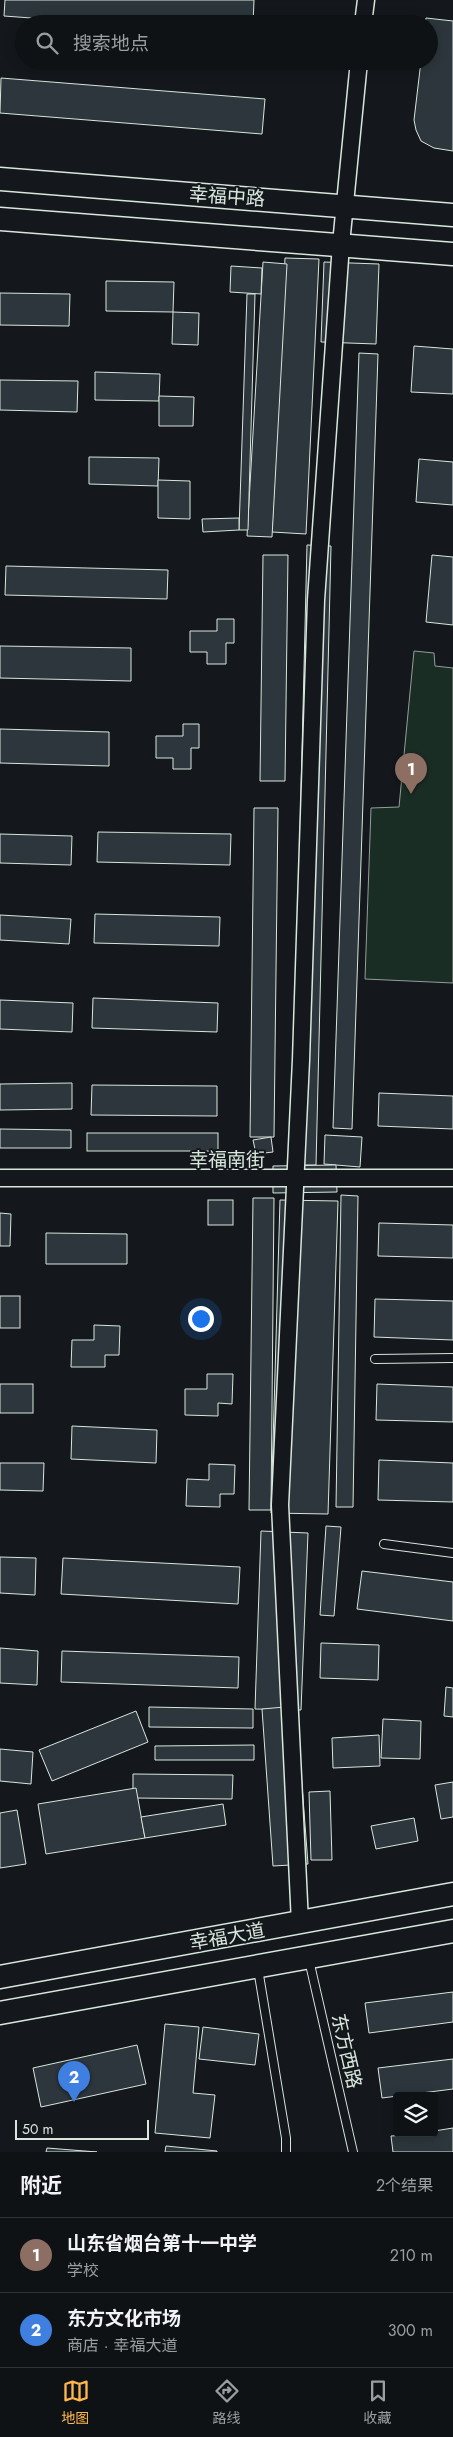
<!DOCTYPE html>
<html lang="zh">
<head>
<meta charset="utf-8">
<style>
  :root { --surface:#0f1215; --page:#1d2022; --text:#f1f3f6; --muted:#9b9ea0; --line:#2f3234; --accent:#ffb74d }
  body { margin:0; font-family:Jost,"Noto Sans SC",sans-serif; background:var(--page); color:var(--text) }
  .controls { position:absolute; right:15px; bottom:15px; display:grid; overflow:hidden; border-radius:5px; box-shadow:0 2px 12px #0003 }
  .controls button { width:45px; height:45px; display:grid; place-items:center; padding:0; border:0; border-bottom:1px solid var(--line); background:var(--surface); color:var(--text); font:25px sans-serif }
  .scale { position:absolute; left:15px; bottom:12px; width:134px; box-sizing:border-box; padding-left:5px; border:2px solid #d8e6dc; border-top:0; font-size:14px; line-height:18px; white-space:nowrap; color:#d8e6dc; -webkit-text-stroke:4px #14181c; paint-order:stroke }
  .you { position:absolute; left:200px; top:1318px; width:18px; height:18px; margin:-12px; border:4px solid #fff; border-radius:50%; background:#1a73e8; box-shadow:0 0 0 8px #1a73e833 }
  .badge { display:grid; place-items:center; width:32px; height:32px; border-radius:50%; background:var(--accent); color:#fff; font-size:16px; font-weight:700 }
  .pin { position:absolute; translate:-50% -41px; filter:drop-shadow(0 1px 2px #0008) }
  .pin::after { content:''; position:absolute; top:26px; width:18px; height:15px; background:inherit; clip-path:polygon(0 0,100% 0,50% 100%) }
  .list { margin:0; padding:0; list-style:none }
  h2 { display:flex; justify-content:space-between; align-items:center; height:65px; margin:0; padding:0 20px; font-size:21px }
  h2 small { font-size:16px; font-weight:400; color:var(--muted) }
  .list li { display:grid; grid-template-columns:32px 1fr auto; gap:15px; align-items:center; box-sizing:border-box; height:75px; padding:0 20px; border-top:1px solid var(--line) }
  .list b { display:block; font-size:19px; white-space:nowrap }
  .list p { margin:0; font-size:16px; white-space:nowrap; color:var(--muted) }
  .list em { font-size:16px; font-style:normal; color:var(--muted) }
  .icon { flex:none; width:28px; height:28px; fill:none; stroke:currentColor; stroke-width:2; stroke-linecap:round; stroke-linejoin:round }
  .map { position:relative; flex:none; width:453px; height:2152px; overflow:hidden }
  .search { position:absolute; background:var(--surface); box-shadow:0 2px 12px #0003; left:15px; right:15px; top:15px; height:55px; display:flex; align-items:center; gap:12px; box-sizing:border-box; padding:0 18px; border-radius:28px; color:var(--muted); font-size:19px }
  .sheet { height:215px; background:var(--surface) }
  nav { display:flex; justify-content:space-around; align-items:center; box-sizing:border-box; height:70px; border-top:1px solid var(--line); background:var(--surface); font-size:14px; color:var(--muted) }
  nav a { display:grid; justify-items:center; gap:2px }
  nav .on { color:var(--accent) }
  .map>svg:first-child { display:block }
  .green { fill:#1a2d24; stroke:#939e99 }
  .building { fill:#2c363c; stroke:#d8e6dc }
  .lines { fill:none; stroke-linecap:round; stroke-linejoin:round }
  .lane-casing { stroke:#d8e6dc; stroke-width:10 }
  .street-casing { stroke:#d8e6dc; stroke-width:19 }
  .secondary-casing { stroke:#d8e6dc; stroke-width:25 }
  .lane { stroke:#14181c; stroke-width:8 }
  .street { stroke:#14181c; stroke-width:16 }
  .secondary { stroke:#14181c; stroke-width:22 }
  .labels { text-anchor:middle; stroke-width:4; stroke-linejoin:round; paint-order:stroke }
  .street-label { font-size:19px; fill:#d8e6dc; stroke:#14181c }
</style>
</head>
<body>
<div class="map">
<svg width="453" height="2152" viewBox="0 0 453 2152">
  <rect width="100%" height="100%" fill="#14181c"/>
  <polygon class="green" points="414,651 434,653 435,666 453,668 453,983 365,979 371,808 399,807"/>
  <g class="building">
    <polygon points="5,0 254,0 253,24 113,24 4,16"/>
    <polygon points="426,18 453,21 453,151 434,148 421,141 416,130 414,120 421,61 429,61 429,24 425,24"/>
    <polygon points="1,78 265,99 262,134 0,113"/>
    <polygon points="285,258 319,259 306,534 272,532"/>
    <polygon points="263,262 287,264 272,537 247,536"/>
    <polygon points="324,262 379,264 376,344 321,342"/>
    <polygon points="231,266 262,268 261,294 230,292"/>
    <polygon points="106,281 174,282 173,312 106,311"/>
    <polygon points="0,293 70,294 69,326 0,325"/>
    <polygon points="247,294 255,294 248,530 239,530"/>
    <polygon points="173,312 199,313 198,345 172,344"/>
    <polygon points="414,346 453,349 453,394 411,392"/>
    <polygon points="359,353 378,354 352,1129 333,1128"/>
    <polygon points="95,372 160,374 159,401 95,400"/>
    <polygon points="0,380 78,381 77,412 0,410"/>
    <polygon points="159,396 194,397 193,426 159,426"/>
    <polygon points="89,457 159,458 158,486 89,484"/>
    <polygon points="419,459 453,462 453,505 416,502"/>
    <polygon points="158,480 190,481 190,519 158,518"/>
    <polygon points="239,518 239,530 203,532 202,519"/>
    <polygon points="307,545 331,546 316,1165 292,1165"/>
    <polygon points="263,555 288,555 285,781 260,781"/>
    <polygon points="432,555 453,557 453,625 426,622"/>
    <polygon points="6,566 168,570 167,599 5,595"/>
    <polygon points="217,619 234,619 234,643 226,643 226,664 207,664 207,652 190,652 190,631 217,631"/>
    <polygon points="0,646 131,648 131,681 0,678"/>
    <polygon points="183,724 199,724 199,748 191,748 191,769 173,769 173,758 156,758 156,736 183,736"/>
    <polygon points="0,729 109,732 109,766 0,763"/>
    <polygon points="254,808 278,808 274,1137 250,1137"/>
    <polygon points="98,832 231,834 230,865 97,862"/>
    <polygon points="0,834 72,836 71,865 0,863"/>
    <polygon points="95,914 220,917 219,946 94,943"/>
    <polygon points="0,915 71,919 69,944 0,940"/>
    <polygon points="93,998 218,1003 217,1032 92,1028"/>
    <polygon points="0,1000 73,1003 72,1032 0,1029"/>
    <polygon points="72,1083 72,1109 0,1110 0,1084"/>
    <polygon points="92,1085 217,1086 217,1116 91,1115"/>
    <polygon points="379,1093 453,1096 453,1129 378,1126"/>
    <polygon points="0,1129 71,1130 71,1148 0,1148"/>
    <rect x="87" y="1133" width="131" height="18"/>
    <polygon points="325,1135 362,1137 360,1167 324,1164"/>
    <polygon points="271,1137 273,1152 256,1154 253,1140"/>
    <polygon points="336,1165 337,1192 273,1193 273,1166"/>
    <polygon points="341,1195 358,1196 353,1507 336,1507"/>
    <polygon points="253,1198 274,1198 271,1510 249,1510"/>
    <rect x="208" y="1200" width="25" height="25"/>
    <polygon points="280,1200 338,1201 328,1514 271,1513"/>
    <polygon points="0,1213 11,1214 10,1246 0,1246"/>
    <polygon points="379,1223 453,1225 453,1258 378,1256"/>
    <polygon points="46,1233 127,1234 127,1264 46,1264"/>
    <rect x="0" y="1296" width="20" height="32"/>
    <polygon points="375,1299 453,1301 453,1340 374,1337"/>
    <polygon points="94,1325 120,1326 119,1355 105,1355 105,1367 71,1367 72,1340 94,1340"/>
    <polygon points="207,1374 233,1374 232,1404 218,1403 218,1416 185,1415 185,1389 207,1389"/>
    <rect x="0" y="1384" width="33" height="29"/>
    <polygon points="377,1384 453,1387 453,1422 376,1420"/>
    <polygon points="72,1426 157,1430 156,1463 71,1459"/>
    <polygon points="379,1460 453,1463 453,1502 378,1500"/>
    <polygon points="0,1463 44,1463 43,1491 0,1490"/>
    <polygon points="209,1464 235,1465 234,1494 220,1494 220,1507 186,1506 187,1479 209,1480"/>
    <polygon points="326,1526 341,1527 334,1616 320,1615"/>
    <polygon points="261,1531 308,1533 301,1710 255,1709"/>
    <polygon points="0,1557 36,1558 35,1595 0,1593"/>
    <polygon points="63,1558 240,1567 238,1604 61,1594"/>
    <polygon points="362,1571 453,1582 453,1621 357,1609"/>
    <polygon points="321,1643 379,1645 378,1680 320,1678"/>
    <polygon points="0,1648 38,1651 37,1685 0,1683"/>
    <polygon points="62,1651 239,1657 238,1688 61,1682"/>
    <polygon points="446,1687 453,1688 453,1717 444,1716"/>
    <polygon points="296,1706 308,1864 273,1866 262,1709"/>
    <polygon points="149,1707 253,1709 253,1728 149,1727"/>
    <polygon points="136,1711 148,1742 52,1781 39,1750"/>
    <polygon points="383,1719 421,1721 420,1759 381,1758"/>
    <polygon points="379,1735 380,1766 333,1768 332,1738"/>
    <polygon points="254,1745 254,1760 155,1760 155,1746"/>
    <polygon points="0,1749 33,1752 31,1784 0,1781"/>
    <polygon points="133,1774 233,1775 232,1799 133,1798"/>
    <polygon points="453,1782 453,1817 441,1819 435,1785"/>
    <polygon points="136,1788 145,1838 46,1854 38,1804"/>
    <polygon points="330,1791 332,1860 311,1860 309,1792"/>
    <polygon points="223,1804 226,1825 145,1838 141,1817"/>
    <polygon points="17,1810 26,1864 0,1868 0,1813"/>
    <polygon points="414,1818 418,1841 376,1849 371,1826"/>
    <polygon points="453,1992 453,2022 369,2033 365,2003"/>
    <polygon points="165,2024 199,2027 193,2093 215,2095 210,2138 155,2133"/>
    <polygon points="203,2027 259,2034 255,2065 199,2059"/>
    <polygon points="137,2045 146,2084 41,2107 33,2068"/>
    <polygon points="453,2059 453,2089 382,2098 378,2068"/>
    <polygon points="453,2128 453,2152 393,2152 391,2136 434,2133 434,2131"/>
    <polygon points="166,2146 217,2151 217,2152 165,2152"/>
    <polygon points="47,2148 97,2152 46,2152"/>
  </g>
  <g class="lines">
    <defs>
      <g id="lane">
        <polyline points="375,1359 453,1358"/>
        <polyline points="384,1544 453,1553"/>
        <polyline points="309,1960 353,2152"/>
        <polyline points="258,1969 286,2138 286,2152"/>
      </g>
      <g id="street">
        <polyline points="363,24 366,0"/>
        <polyline points="0,1178 453,1178"/>
        <polyline points="300,1923 280,1505 301,1060 316,600 341,244 359,61"/>
      </g>
      <g id="secondary">
        <polyline points="0,179 453,215"/>
        <polyline points="0,219 453,254"/>
        <polyline points="0,1977 453,1894"/>
        <polyline points="0,2013 453,1931"/>
      </g>
    </defs>
    <use href="#lane" class="lane-casing"/>
    <use href="#street" class="street-casing"/>
    <use href="#secondary" class="secondary-casing"/>
    <use href="#lane" class="lane"/>
    <use href="#street" class="street"/>
    <use href="#secondary" class="secondary"/>
  </g>
  <g class="labels">
    <g class="street-label">
      <text transform="translate(227 196) rotate(4)" y="7">幸福中路</text>
      <text x="227" y="1166">幸福南街</text>
      <text transform="translate(227 1936) rotate(-10)" y="7">幸福大道</text>
      <text transform="translate(347 2051) rotate(77)" y="7">东方西路</text>
    </g>
  </g>
</svg>
<div class="controls">
<button><svg class="icon" aria-label="layers" viewBox="0 0 24 24"><path d="M12 4l9 5-9 5-9-5zM3 14l9 5 9-5"/></svg></button>
</div>
<div class="scale">50 m</div>
<div class="you"></div>
<div class="pin badge" style="left:411px;top:794px;background:#8d6e63">1</div>
<div class="pin badge" style="left:74px;top:2102px;background:#3f7fe0">2</div>
<div class="search"><svg class="icon" aria-label="search" viewBox="0 0 24 24"><circle cx="10" cy="10" r="6"/><path d="M15 15l6 6"/></svg>搜索地点</div>
</div>
<section class="sheet">
<h2>附近<small>2个结果</small></h2>
<ul class="list">
<li><span class="badge" style="background:#8d6e63">1</span><div><b>山东省烟台第十一中学</b><p>学校</p></div><em>210 m</em></li>
<li><span class="badge" style="background:#3f7fe0">2</span><div><b>东方文化市场</b><p>商店 · 幸福大道</p></div><em>300 m</em></li>
</ul>
</section>
<nav>
<a class="on"><svg class="icon" aria-label="map" viewBox="0 0 24 24"><path d="M3 6l6-2 6 2 6-2v14l-6 2-6-2-6 2zM9 4v14M15 6v14"/></svg>地图</a>
<a><svg class="icon" aria-label="directions" viewBox="0 0 24 24"><path d="M12 3l9 9-9 9-9-9zM9 14v-3h6M13 9l2 2-2 2"/></svg>路线</a>
<a><svg class="icon" aria-label="saved" viewBox="0 0 24 24"><path d="M7 4h10v16l-5-4-5 4z"/></svg>收藏</a>
</nav>
</body>
</html>
